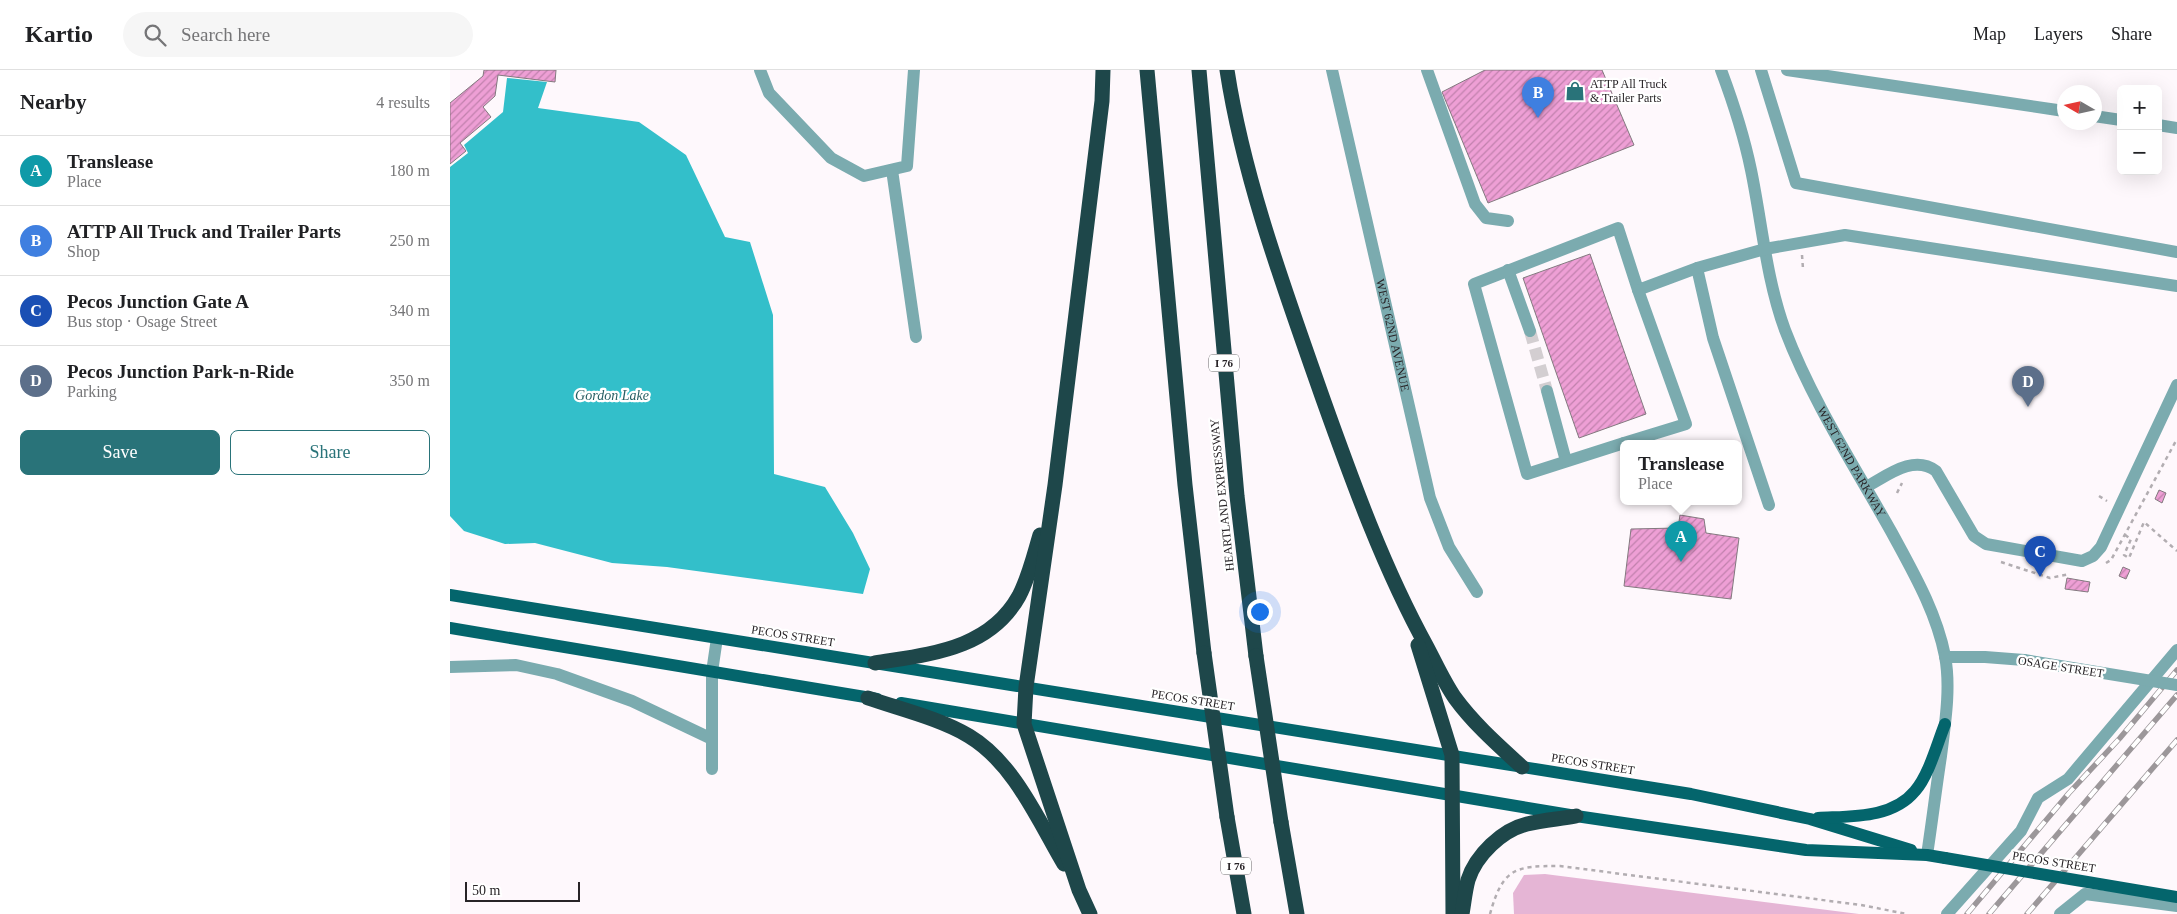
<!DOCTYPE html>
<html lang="en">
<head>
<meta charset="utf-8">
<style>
  :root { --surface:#fff; --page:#f6f6f6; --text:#202124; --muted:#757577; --line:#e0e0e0; --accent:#297379 }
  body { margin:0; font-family:Georgia,serif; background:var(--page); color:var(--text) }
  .controls { position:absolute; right:15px; top:15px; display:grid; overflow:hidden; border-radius:8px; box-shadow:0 5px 20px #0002 }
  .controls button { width:45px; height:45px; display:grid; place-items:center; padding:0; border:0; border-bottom:1px solid var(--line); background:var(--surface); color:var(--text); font:25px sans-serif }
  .compass { position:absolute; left:1607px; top:15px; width:45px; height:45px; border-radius:50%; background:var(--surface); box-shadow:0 5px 20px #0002; rotate:279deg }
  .scale { position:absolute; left:15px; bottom:12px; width:115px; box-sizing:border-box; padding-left:5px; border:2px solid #282427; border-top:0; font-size:14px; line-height:18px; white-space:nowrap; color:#282427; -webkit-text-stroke:4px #fff; paint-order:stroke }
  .you { position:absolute; left:809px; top:541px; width:18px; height:18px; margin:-12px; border:4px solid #fff; border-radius:50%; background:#1a73e8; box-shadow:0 0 0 8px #1a73e833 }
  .badge { display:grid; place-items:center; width:32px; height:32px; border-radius:50%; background:var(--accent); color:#fff; font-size:16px; font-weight:700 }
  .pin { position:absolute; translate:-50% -41px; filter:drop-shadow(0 1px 2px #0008) }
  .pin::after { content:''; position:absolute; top:26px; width:18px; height:15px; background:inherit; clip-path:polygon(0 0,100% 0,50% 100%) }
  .popup { position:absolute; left:1170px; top:370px; width:122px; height:65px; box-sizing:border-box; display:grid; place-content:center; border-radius:8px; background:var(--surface); filter:drop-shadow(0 1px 4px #0005); font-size:16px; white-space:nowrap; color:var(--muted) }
  .popup b { font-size:19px; color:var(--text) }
  .popup::after { content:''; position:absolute; left:50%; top:100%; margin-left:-10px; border:10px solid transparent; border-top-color:var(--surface) }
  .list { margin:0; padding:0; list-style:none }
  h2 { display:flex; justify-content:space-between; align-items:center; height:65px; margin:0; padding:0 20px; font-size:21px }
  h2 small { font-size:16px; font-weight:400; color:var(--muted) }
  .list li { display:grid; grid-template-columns:32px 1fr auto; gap:15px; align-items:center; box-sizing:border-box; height:70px; padding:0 20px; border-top:1px solid var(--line) }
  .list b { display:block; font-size:19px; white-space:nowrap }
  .list p { margin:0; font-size:16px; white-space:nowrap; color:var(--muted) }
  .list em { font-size:16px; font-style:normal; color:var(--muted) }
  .actions { display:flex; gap:10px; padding:15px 20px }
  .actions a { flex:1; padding:11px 0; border:1px solid var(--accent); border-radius:8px; text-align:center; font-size:18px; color:var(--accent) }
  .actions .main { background:var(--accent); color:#fff }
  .icon { flex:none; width:28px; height:28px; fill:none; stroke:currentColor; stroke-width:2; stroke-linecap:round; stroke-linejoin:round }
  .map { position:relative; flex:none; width:1727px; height:844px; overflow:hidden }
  header { display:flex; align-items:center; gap:30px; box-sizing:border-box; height:70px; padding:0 25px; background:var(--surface); border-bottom:1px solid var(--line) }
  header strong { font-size:24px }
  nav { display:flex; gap:28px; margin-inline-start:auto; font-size:18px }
  .search { width:350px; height:45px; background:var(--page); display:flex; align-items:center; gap:12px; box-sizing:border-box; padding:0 18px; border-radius:28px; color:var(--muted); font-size:19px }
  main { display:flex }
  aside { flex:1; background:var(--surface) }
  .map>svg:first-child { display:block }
  .grass { fill:#e5b5d5 }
  .water { fill:#33bfca }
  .building { fill:url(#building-hatch); stroke:#83797f }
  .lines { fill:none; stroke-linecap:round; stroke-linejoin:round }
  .minor-tunnel { stroke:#d3ced1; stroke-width:12; stroke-dasharray:12 6; stroke-linecap:butt }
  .path { stroke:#b2adb1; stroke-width:2.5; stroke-dasharray:4 4; stroke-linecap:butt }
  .minor { stroke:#7babaf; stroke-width:12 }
  .major { stroke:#04656c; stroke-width:12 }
  .highway { stroke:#1e474a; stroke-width:15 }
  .rail-casing { stroke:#9c979a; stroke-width:5.5 }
  .rail { stroke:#fff; stroke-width:4; stroke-dasharray:11; stroke-linecap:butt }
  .minor-bridge { stroke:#7babaf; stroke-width:12 }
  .major-bridge { stroke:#04656c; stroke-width:12 }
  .highway-bridge { stroke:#1e474a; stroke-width:15 }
  .labels { text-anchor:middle; stroke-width:4.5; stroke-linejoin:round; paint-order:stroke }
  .shield { fill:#fff; stroke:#686668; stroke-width:1 }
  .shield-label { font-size:11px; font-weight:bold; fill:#282427 }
  .poi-label { font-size:12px; fill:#282427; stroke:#fff; text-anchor:start }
  .street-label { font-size:12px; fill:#282427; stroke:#fff }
  .water-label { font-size:14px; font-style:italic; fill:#285f64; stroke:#fff }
</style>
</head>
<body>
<header>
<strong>Kartio</strong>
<div class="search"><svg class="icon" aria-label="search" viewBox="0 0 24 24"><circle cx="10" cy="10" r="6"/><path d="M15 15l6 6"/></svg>Search here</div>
<nav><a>Map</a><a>Layers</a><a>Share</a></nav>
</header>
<main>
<aside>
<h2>Nearby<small>4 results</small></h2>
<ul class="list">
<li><span class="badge" style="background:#0f9aa8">A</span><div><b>Translease</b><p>Place</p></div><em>180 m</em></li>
<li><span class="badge" style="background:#3f7fe0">B</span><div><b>ATTP All Truck and Trailer Parts</b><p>Shop</p></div><em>250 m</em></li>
<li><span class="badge" style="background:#1a4fb4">C</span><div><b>Pecos Junction Gate A</b><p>Bus stop · Osage Street</p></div><em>340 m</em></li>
<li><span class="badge" style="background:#5c6f8a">D</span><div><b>Pecos Junction Park-n-Ride</b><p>Parking</p></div><em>350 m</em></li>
</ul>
<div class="actions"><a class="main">Save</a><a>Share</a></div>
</aside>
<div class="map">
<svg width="1727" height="844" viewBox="0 0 1727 844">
  <defs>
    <pattern id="building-hatch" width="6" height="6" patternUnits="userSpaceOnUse" patternTransform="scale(1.25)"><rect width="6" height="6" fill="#ee9fd5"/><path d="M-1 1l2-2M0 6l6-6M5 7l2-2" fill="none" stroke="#c181ad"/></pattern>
  </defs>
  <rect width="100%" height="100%" fill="#fef8fc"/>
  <polygon class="grass" points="1095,804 1409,844 1064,844 1063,823 1074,805"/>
  <polygon class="water" points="57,8 97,12 88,38 189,52 236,85 275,167 300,172 323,245 324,404 375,417 403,463 420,499 413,524 217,497 162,493 85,473 55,474 14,461 0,446 0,97 18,83 14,75 53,42"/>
  <g class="building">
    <polygon points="34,0 106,0 105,12 48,5 45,26 33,37 41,47 10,73 16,81 0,94 0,33 33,6"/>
    <polygon points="1035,0 1152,0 1184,75 1038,133 992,22"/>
    <polygon points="1140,184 1196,344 1129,368 1073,208"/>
    <polygon points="1709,420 1716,423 1712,433 1705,429"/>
    <polygon points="1230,445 1254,449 1256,463 1289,468 1281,529 1174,516 1181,459 1228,458"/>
    <polygon points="1673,497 1680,500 1676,509 1669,506"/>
    <polygon points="1617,508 1640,512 1638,522 1615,519"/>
  </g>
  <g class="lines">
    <polyline class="minor-tunnel" points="1080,261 1097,321"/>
    <g class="path">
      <polyline points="1352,185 1353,199"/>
      <polyline points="1447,423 1452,413"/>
      <polyline points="1649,426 1657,431"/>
      <polyline points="1675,465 1681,469 1674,485 1679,488 1694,452 1727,481"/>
      <polyline points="1551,492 1600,508 1620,504"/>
      <polyline points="1656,493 1661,490 1727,369"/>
      <path d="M1040,844C1053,797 1066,796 1110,796L1411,835L1457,844"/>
    </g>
    <g class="minor">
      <polyline points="310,0 319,23 381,88 414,106 457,96 464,0"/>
      <path id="s1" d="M882,0L980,428L999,477L1027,522"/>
      <polyline points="977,0 1025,134 1036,148 1058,151"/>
      <path id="s2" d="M1271,0C1283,32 1294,66 1301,100C1312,153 1316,208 1335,260C1362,331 1405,397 1442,463C1463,502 1486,541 1495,586C1501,618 1495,654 1491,686C1486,719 1482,752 1477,785"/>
      <polyline points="1311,0 1346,113 1727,182"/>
      <polyline points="1337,0 1614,41"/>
      <polyline points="1644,46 1671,50"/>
      <polyline points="1708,55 1727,58"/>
      <polyline points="442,100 466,267"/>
      <polyline points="1247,198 1263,268 1319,435"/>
      <polyline points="1058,200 1080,261"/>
      <polyline points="1097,321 1116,391"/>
      <polyline points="1174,373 1077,404 1024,214 1168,158 1188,220 1247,198 1315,179 1395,165 1727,216"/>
      <polyline points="1174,373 1236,354 1188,220"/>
      <path d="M1416,417C1437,406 1463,384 1486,401L1524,466L1536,474L1632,491L1643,486L1651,477L1727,315"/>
      <polyline points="1495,587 1535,587 1574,590"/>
      <polyline points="0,597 66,595 107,604 182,631 262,669"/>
      <polyline points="262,699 262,602 267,568"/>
      <polyline points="1497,844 1571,761 1588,728 1618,709 1727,580"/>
      <polyline points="1610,844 1635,824 1727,836"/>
    </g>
    <g class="major">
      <polyline points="0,525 1241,724 1360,749 1461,780"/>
      <polyline points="0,558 427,629"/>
      <polyline points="451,633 1126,746 1356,780 1477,785 1495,788"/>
      <path d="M1368,748C1400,746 1442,749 1465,721C1479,705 1487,674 1495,654"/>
    </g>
    <g class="highway">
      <polyline points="697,0 735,415 754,583"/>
      <polyline points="749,0 787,426 806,586"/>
      <path d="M777,0C794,111 836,223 873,329C903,413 934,499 977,577C986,594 994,612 1005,628C1024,654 1048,675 1072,697"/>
      <polyline points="968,575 1002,685 1003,844"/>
      <path d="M425,593C479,584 539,580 569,526C579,507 584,485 590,465"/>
      <path d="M418,628C450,639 491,649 519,666C564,693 588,750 614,794"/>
      <polyline points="777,747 794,844"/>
      <polyline points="831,752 847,844"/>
      <polyline points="640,844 629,820 574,654 576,617 605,415 652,31 653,0"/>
      <path d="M1012,844C1014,833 1015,821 1018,810C1026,785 1052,760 1077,754C1093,750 1110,749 1126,746"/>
    </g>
    <defs>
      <g id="rail">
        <polyline points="1517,844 1619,723 1670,668 1727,600"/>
        <polyline points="1539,844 1727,625"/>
        <polyline points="1577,844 1727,670"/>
      </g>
    </defs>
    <use href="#rail" class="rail-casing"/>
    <use href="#rail" class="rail"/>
    <polyline class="minor-bridge" points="1574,590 1727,615"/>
    <polyline class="major-bridge" points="1495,788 1727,827"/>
    <g class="highway-bridge">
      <polyline points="754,583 777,747"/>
      <polyline points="806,586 831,752"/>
    </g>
  </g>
  <defs>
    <symbol id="shop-bare" viewBox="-9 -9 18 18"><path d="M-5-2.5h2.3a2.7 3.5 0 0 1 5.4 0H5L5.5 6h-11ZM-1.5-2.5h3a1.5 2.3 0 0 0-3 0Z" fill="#297379" stroke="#fff" stroke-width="2.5" paint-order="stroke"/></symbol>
  </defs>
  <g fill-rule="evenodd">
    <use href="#shop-bare" x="1111" y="7" width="28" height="28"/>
  </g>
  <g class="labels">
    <g class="shield">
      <rect x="759" y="284.5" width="30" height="17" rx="4"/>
      <rect x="771" y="787.5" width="30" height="17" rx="4"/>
    </g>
    <g class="shield-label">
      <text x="774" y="297">I 76</text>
      <text x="786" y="800">I 76</text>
    </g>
    <g class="poi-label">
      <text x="1140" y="18">ATTP All Truck<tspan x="1140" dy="14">&amp; Trailer Parts</tspan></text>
    </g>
    <g class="street-label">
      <text dy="4" stroke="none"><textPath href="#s1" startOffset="272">WEST 62ND AVENUE</textPath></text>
      <text dy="4" stroke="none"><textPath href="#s2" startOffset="416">WEST 62ND PARKWAY</textPath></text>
      <text transform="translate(772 425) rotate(-96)" y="4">HEARTLAND EXPRESSWAY</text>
      <text transform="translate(343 566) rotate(9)" y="4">PECOS STREET</text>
      <text transform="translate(1611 597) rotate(9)" y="4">OSAGE STREET</text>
      <text transform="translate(743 630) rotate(9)" y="4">PECOS STREET</text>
      <text transform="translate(1143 694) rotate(9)" y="4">PECOS STREET</text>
      <text transform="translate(1604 792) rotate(9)" y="4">PECOS STREET</text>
    </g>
    <g class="water-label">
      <text x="162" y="330">Gordon Lake</text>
    </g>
  </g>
</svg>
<div class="controls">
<button>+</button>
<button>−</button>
</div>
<svg class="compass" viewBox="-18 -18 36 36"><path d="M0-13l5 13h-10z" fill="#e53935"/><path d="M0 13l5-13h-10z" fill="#757577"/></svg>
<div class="scale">50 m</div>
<div class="you"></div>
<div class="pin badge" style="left:1231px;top:492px;background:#0f9aa8">A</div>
<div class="popup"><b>Translease</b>Place</div>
<div class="pin badge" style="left:1088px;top:48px;background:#3f7fe0">B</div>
<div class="pin badge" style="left:1590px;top:507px;background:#1a4fb4">C</div>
<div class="pin badge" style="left:1578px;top:337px;background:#5c6f8a">D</div>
</div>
</main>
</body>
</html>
